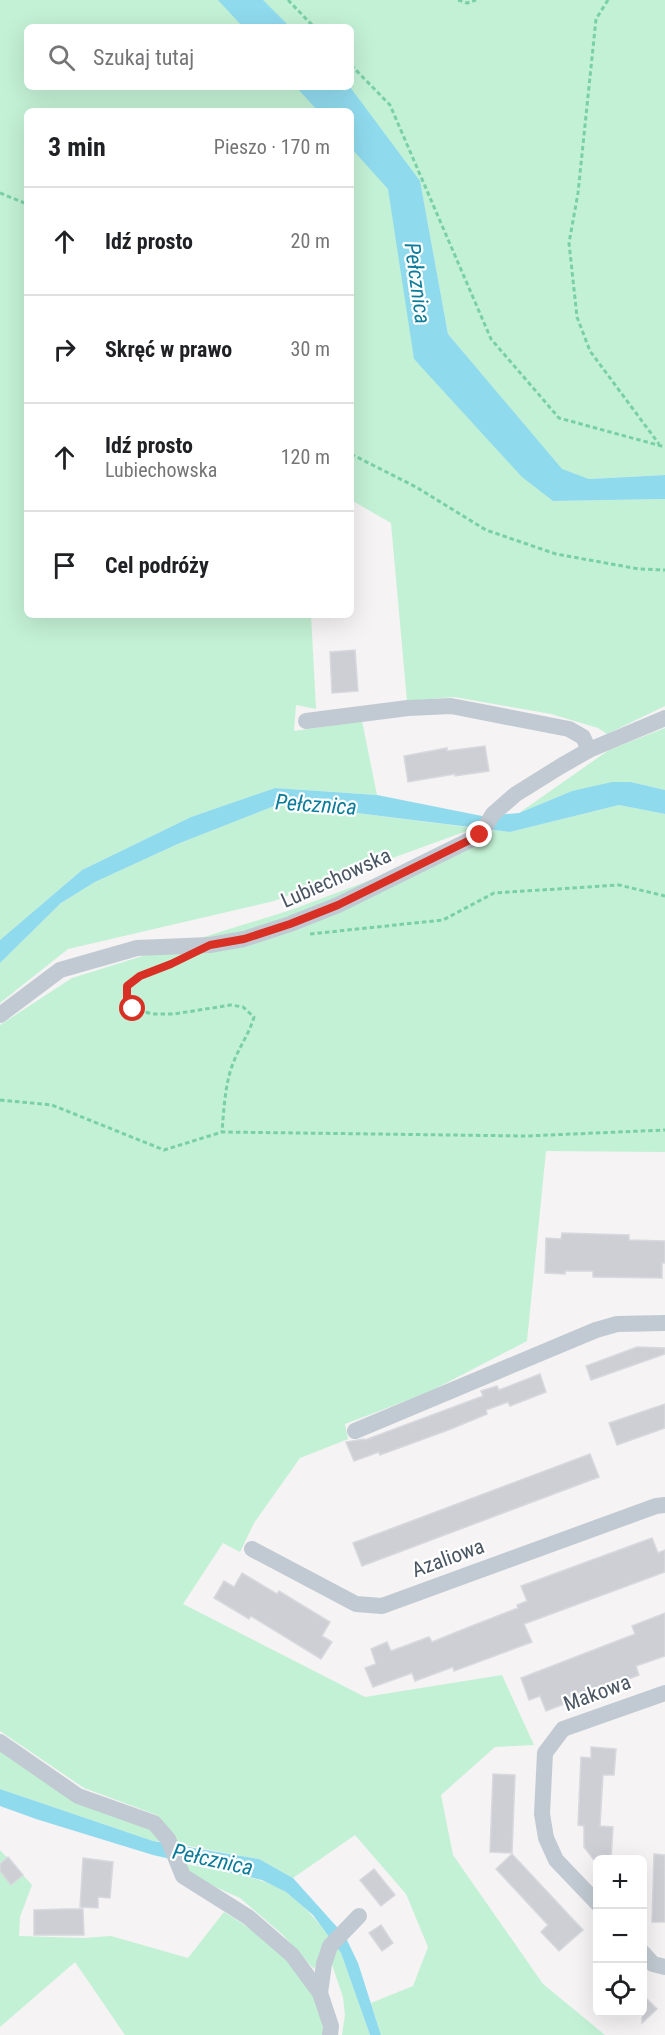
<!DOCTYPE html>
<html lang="pl">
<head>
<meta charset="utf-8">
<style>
  :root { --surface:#fff; --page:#f2f2f2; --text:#202124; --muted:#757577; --line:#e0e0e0 }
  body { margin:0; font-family:"Roboto Condensed",sans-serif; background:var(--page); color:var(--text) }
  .controls { position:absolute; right:18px; bottom:18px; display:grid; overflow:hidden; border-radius:9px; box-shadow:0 6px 24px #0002 }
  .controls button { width:54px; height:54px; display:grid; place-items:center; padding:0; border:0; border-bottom:2px solid var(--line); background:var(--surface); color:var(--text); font:30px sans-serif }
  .stop { position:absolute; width:18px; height:18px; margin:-14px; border:4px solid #d93025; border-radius:50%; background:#fff }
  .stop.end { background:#d93025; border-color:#fff; box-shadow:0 2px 6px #0008 }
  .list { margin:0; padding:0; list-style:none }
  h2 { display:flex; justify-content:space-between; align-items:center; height:78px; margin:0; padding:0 24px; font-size:26px }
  h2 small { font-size:20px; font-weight:400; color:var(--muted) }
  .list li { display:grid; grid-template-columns:39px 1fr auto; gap:18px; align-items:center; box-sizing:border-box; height:108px; padding:0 24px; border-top:2px solid var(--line) }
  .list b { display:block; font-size:22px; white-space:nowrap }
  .list p { margin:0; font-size:20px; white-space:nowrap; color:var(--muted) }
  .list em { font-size:20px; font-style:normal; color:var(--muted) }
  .icon { flex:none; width:33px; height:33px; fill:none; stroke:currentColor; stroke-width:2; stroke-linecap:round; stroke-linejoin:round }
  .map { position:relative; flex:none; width:665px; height:2035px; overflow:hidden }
  .search { position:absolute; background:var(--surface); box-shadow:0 6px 24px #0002; left:24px; top:24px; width:330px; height:66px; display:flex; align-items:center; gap:15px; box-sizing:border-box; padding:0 21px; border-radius:9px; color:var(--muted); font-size:22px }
  .panel { position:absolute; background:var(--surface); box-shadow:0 6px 24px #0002; left:24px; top:108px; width:330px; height:510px; border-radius:9px }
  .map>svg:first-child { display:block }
  .green { fill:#c3f1d5; fill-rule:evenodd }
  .water { fill:#90daee }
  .building { fill:#cdcfd5; stroke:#d7d9de; stroke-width:1.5 }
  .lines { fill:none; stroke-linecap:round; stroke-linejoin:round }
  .path { stroke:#7ad0a6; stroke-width:3; stroke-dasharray:4.5 3; stroke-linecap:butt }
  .minor { stroke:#c1cad2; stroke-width:16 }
  .route { stroke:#d93025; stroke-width:8 }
  .labels { text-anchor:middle; stroke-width:4.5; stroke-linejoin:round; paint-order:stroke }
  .street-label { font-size:21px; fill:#4a5661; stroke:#fff }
  .water-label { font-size:22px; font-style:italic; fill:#0c7c9b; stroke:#fff }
</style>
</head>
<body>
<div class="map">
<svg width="665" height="2035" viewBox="0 0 665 2035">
  <rect width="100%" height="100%" fill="#f5f3f3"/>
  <g class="green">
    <path d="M0,0H665V475L589,479L562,470L448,334L422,193L414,359L553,501L665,499V706L607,734L598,728L551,714L454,697L407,701L391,523L351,500V111H27V615H311L316,709L296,705L294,731L362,721L377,795L275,788L191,817L82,870L0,940ZM27,27H351V87H27Z"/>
    <polygon points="665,728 665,790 631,782 572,791 519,813 609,750"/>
    <polygon points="277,805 316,808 475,828 274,901 68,949 0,1003 0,963 61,903 95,882 180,843"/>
    <polygon points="619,805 665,814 665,1152 546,1151 527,1341 429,1392 345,1424 348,1439 300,1458 254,1523 240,1552 223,1543 183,1604 365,1697 502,1675 534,1745 495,1747 441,1795 453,1855 543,1984 605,2035 381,2035 371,2003 413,1986 428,1947 406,1894 355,1835 293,1878 259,1859 178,1844 157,1815 84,1788 0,1731 0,1025 72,978 291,910 485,837 494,830 510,832"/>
    <polygon points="0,1749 148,1827 164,1842 153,1841 0,1789"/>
    <path d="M0,1850L32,1885L20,1917L19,1936L83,1938L111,1936L188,1958L224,1912C266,1937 324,1981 323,2035H125L75,1962L0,2027Z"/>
    <path d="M183,1863C214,1871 262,1875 287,1893C304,1905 317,1921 330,1937L314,1969L283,1935L240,1898L189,1875Z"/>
    <polygon points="336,1946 341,1953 370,2035 342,2035 345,2015 343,1997 331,1962"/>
  </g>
  <g class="water">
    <polygon points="218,0 263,0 290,27 243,27"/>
    <polygon points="296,87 350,87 420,181 448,334 562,469 589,479 665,475 665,499 553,501 522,477 414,359 388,189 351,148 351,111 318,111"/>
    <polygon points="612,782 631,782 665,790 665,814 619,805 510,832 316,808 277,805 180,843 95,882 61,903 0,963 0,940 82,870 191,817 275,788 377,795 482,816 519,813 572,791"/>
    <polygon points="0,1789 153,1841 259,1859 293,1878 345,1936 358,1963 381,2035 370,2035 341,1953 313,1915 286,1892 262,1880 153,1855 36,1819 0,1806"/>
  </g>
  <g class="building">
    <polygon points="355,650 358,691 332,693 330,652"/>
    <polygon points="485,746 489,771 455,776 455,774 408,782 404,756 447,748 447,751"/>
    <polygon points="562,1233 629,1235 629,1240 665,1241 665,1263 662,1263 662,1278 593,1277 593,1271 565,1271 565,1274 545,1273 546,1238 561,1239"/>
    <polygon points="637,1347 665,1348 665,1354 591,1380 586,1366"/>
    <polygon points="540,1374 546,1392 510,1406 508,1402 486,1410 487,1414 451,1429 380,1455 379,1452 354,1461 346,1442 364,1439 365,1440 483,1396 481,1391 497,1386 499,1390"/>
    <polygon points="665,1404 665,1428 617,1445 609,1423"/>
    <polygon points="590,1454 599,1477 362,1566 353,1543"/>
    <polygon points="652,1538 658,1553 665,1550 665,1572 524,1624 532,1642 454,1671 453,1667 415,1681 412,1673 373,1687 365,1668 376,1664 371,1649 387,1642 391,1651 429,1637 432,1642 469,1627 518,1608 517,1605 527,1601 521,1586"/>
    <polygon points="242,1573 277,1594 279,1591 330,1622 322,1636 332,1642 321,1659 251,1616 249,1619 214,1598 224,1581 234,1587"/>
    <polygon points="665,1613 665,1656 636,1666 639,1675 546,1711 540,1696 529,1700 521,1678 635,1634 632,1626"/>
    <polygon points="591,1747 616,1749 614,1775 603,1775 600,1826 613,1827 611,1860 594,1860 584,1847 584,1826 578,1825 581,1757 591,1758"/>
    <polygon points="493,1774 515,1775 512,1853 490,1852"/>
    <polygon points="512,1854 583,1930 559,1951 541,1932 548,1925 496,1869"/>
    <polygon points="654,1854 665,1855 665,1922 652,1922"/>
    <polygon points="8,1857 23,1875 11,1885 0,1871 0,1864"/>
    <polygon points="83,1858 113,1862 110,1898 98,1897 98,1908 80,1907"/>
    <polygon points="374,1869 395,1895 381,1906 360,1880"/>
    <polygon points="65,1909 83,1909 84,1935 34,1935 34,1910"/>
    <polygon points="381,1925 393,1943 382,1951 369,1933"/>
    <polygon points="642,1994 657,2009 642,2023"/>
  </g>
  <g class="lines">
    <g class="path">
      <polyline points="288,0 314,27"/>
      <polyline points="458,0 467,3 476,0"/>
      <polyline points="608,0 596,19 578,193 569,243 577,317 590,351 659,444"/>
      <polyline points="351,65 390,105 491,339 559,418 665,447"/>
      <polyline points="0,193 27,204"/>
      <polyline points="351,454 416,487 486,530 556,554 639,569 665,570"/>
      <polyline points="310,934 443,920 494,893 619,885 665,896"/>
      <path d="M173,963L139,976L127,986V1000L133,1009L153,1014H174L231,1005L243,1007L254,1017C249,1034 240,1046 234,1061C225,1082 224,1108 222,1132"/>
      <polyline points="0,1100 52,1105 164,1150 222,1132 526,1136 665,1130"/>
    </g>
    <g class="minor">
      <polyline points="306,721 408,708 451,706 569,729 583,737 589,750"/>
      <polyline points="0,1015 60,970 137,948 210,945 244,939 290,924 338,905 480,835 493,814 516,794 561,766 589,750 665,718"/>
      <polyline points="355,1431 596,1330 617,1324 665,1323"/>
      <polyline points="252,1549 356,1604 382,1606 656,1506 665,1505"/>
      <polyline points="0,1742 78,1796 154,1823 168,1839 183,1876 248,1917 292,1955 320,1993 331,2026 330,2035"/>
      <polyline points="598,1904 556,1860 546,1838 542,1814 545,1753 563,1729 665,1693"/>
      <polyline points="642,1952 653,1964 665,1967"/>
      <polyline points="320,1993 324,1964 330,1946 359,1916"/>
    </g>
  </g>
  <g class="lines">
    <polyline class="route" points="133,1009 127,1000 127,986 140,976 171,964 210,945 244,939 290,924 338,905 480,835"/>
  </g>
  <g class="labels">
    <g class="street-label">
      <text transform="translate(336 878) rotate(-24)" y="7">Lubiechowska</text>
      <text transform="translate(448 1558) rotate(-20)" y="7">Azaliowa</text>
      <text transform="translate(597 1693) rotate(-20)" y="7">Makowa</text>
    </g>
    <g class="water-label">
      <text transform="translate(418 283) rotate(82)" y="8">Pełcznica</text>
      <text transform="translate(316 804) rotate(4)" y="8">Pełcznica</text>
      <text transform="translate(213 1859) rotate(12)" y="8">Pełcznica</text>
    </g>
  </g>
</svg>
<div class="controls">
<button>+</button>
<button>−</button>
<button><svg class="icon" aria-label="locate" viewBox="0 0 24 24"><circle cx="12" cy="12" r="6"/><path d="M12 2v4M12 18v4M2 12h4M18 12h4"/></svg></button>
</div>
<div class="stop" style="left:133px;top:1009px"></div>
<div class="stop end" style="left:480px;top:835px"></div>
<div class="search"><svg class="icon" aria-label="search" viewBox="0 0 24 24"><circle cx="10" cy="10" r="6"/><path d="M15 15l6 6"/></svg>Szukaj tutaj</div>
<section class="panel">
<h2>3 min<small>Pieszo · 170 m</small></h2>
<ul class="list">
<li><svg class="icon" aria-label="ahead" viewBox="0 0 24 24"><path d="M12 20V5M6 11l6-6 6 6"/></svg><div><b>Idź prosto</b></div><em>20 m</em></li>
<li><svg class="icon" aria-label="right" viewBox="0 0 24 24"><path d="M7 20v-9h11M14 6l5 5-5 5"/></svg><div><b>Skręć w prawo</b></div><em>30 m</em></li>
<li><svg class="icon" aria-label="ahead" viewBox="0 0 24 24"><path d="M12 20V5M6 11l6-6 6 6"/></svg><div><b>Idź prosto</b><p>Lubiechowska</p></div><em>120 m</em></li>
<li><svg class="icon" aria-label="arrive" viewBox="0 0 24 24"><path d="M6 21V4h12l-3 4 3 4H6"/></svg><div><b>Cel podróży</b></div></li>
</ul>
</section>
</div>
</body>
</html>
